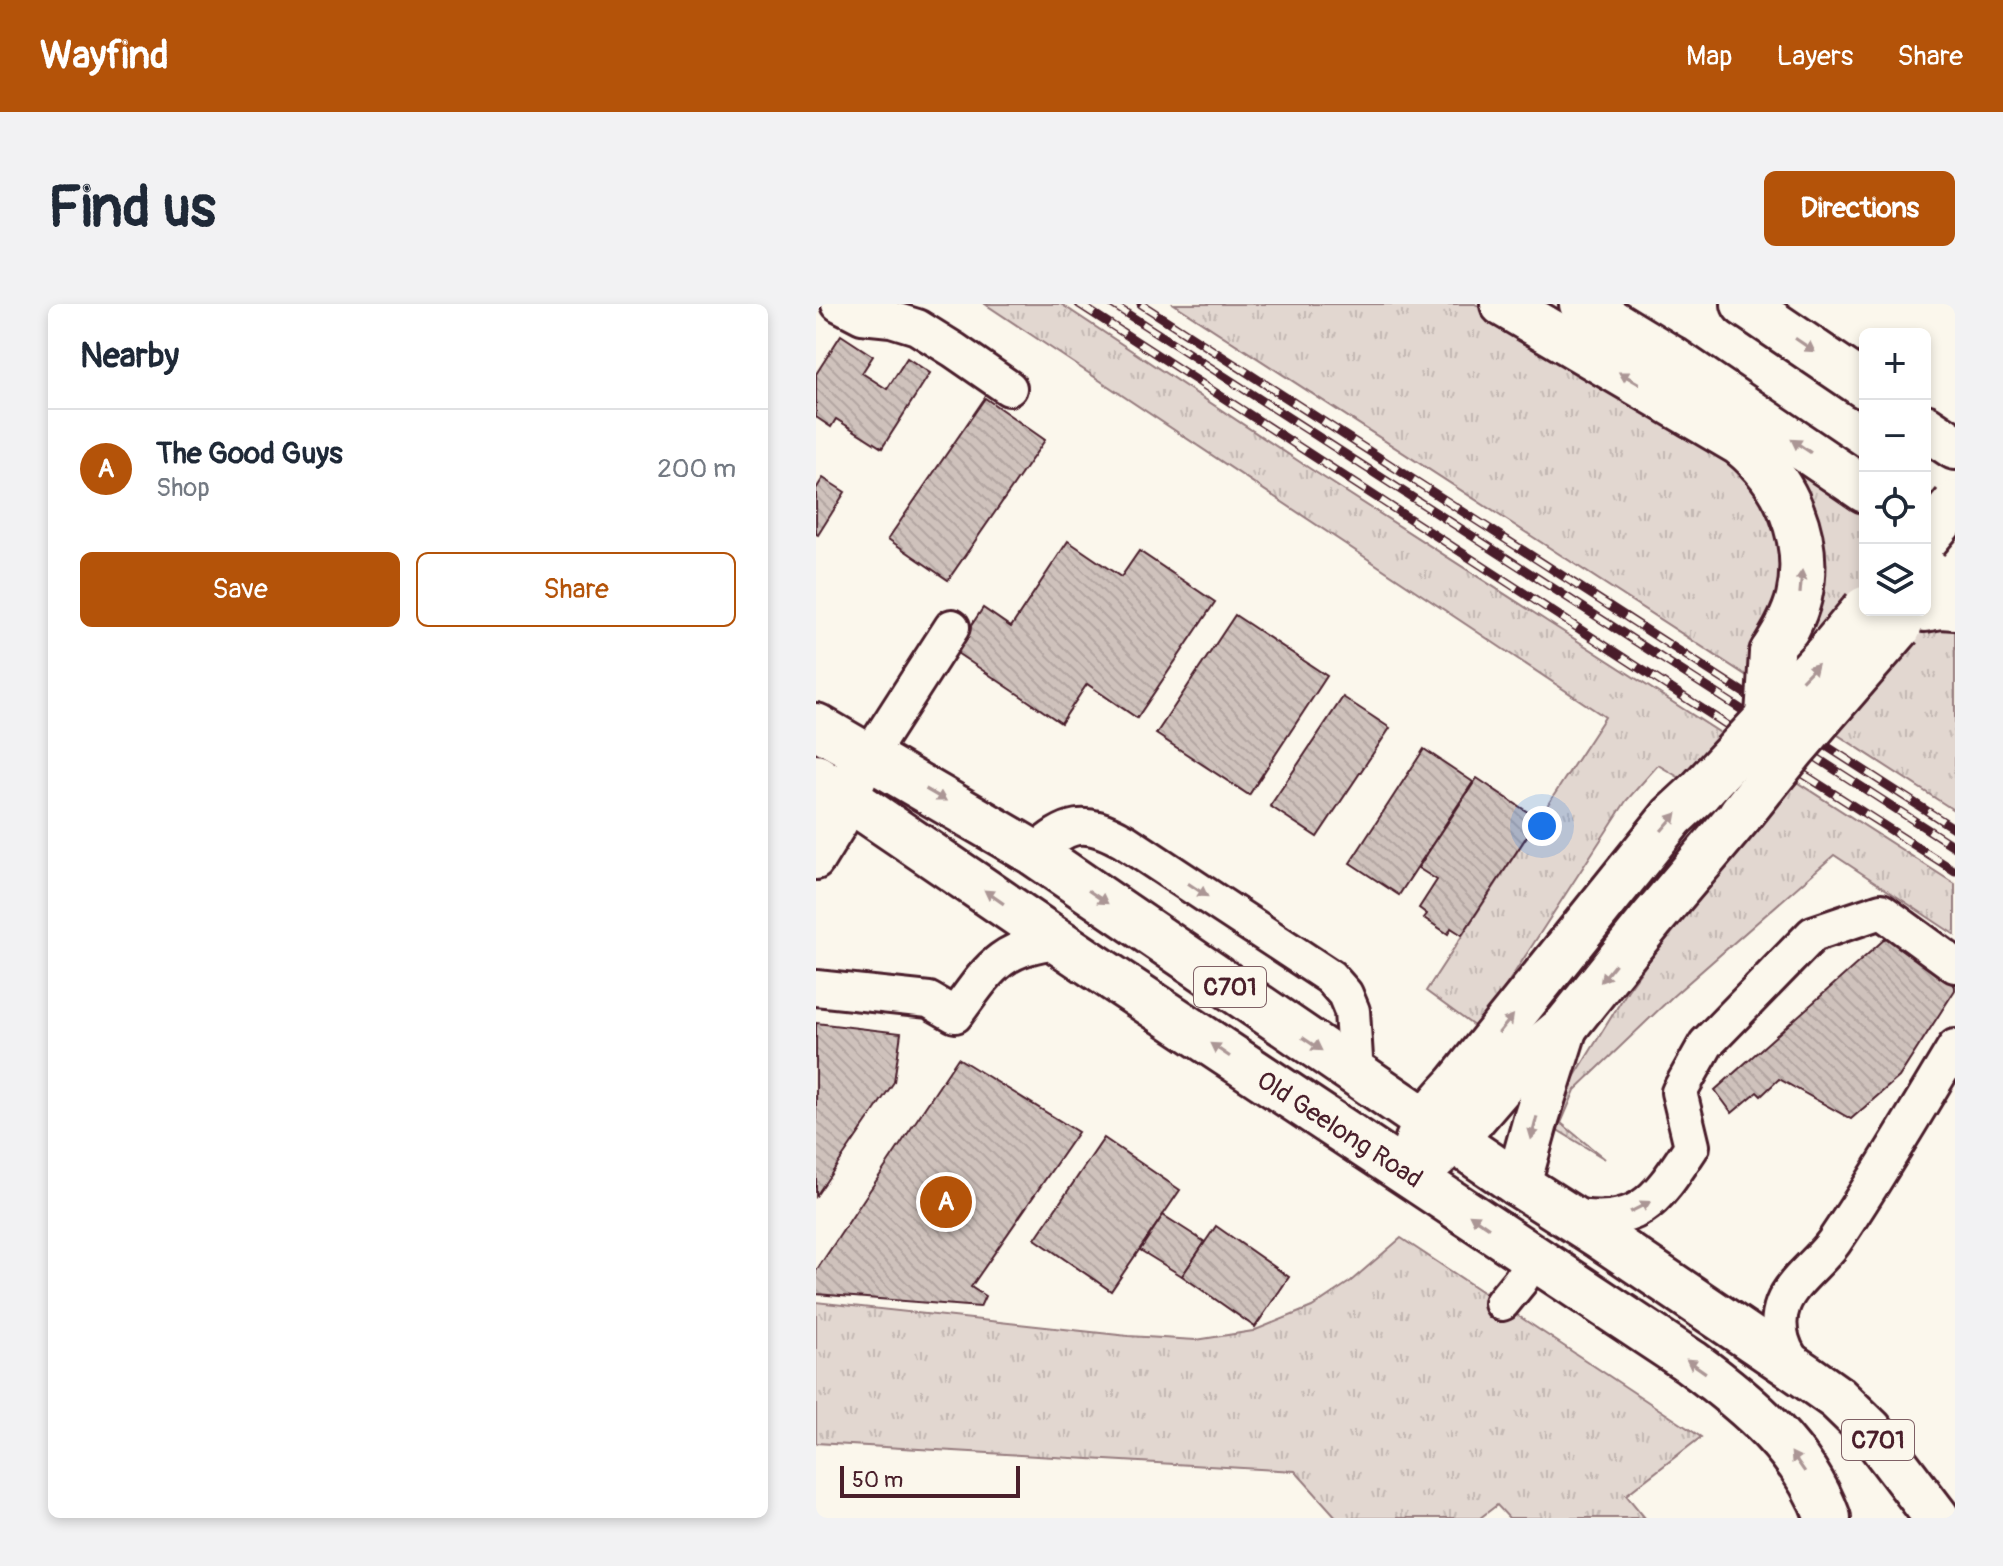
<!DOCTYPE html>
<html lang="en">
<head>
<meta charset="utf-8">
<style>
  :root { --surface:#fff; --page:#f2f2f3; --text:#1f2937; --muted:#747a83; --line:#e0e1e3; --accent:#b45309 }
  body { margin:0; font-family:Pangolin,sans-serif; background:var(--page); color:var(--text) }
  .controls { position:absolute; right:24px; top:24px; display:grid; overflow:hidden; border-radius:12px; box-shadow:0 4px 12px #0003 }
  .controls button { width:72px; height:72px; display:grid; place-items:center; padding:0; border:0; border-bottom:2px solid var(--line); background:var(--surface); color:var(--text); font:40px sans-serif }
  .scale { position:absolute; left:24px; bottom:20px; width:180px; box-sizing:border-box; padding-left:8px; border:4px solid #4a1f2b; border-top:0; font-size:22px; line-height:28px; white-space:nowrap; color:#4a1f2b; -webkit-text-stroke:6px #fbf7ec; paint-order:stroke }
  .you { position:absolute; left:726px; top:522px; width:28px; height:28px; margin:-20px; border:6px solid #fff; border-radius:50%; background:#1a73e8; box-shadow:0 0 0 12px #1a73e833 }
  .badge { display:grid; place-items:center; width:52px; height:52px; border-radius:50%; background:var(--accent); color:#fff; font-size:26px; font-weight:700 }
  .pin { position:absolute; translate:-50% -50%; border:4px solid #fff; box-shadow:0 2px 8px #0006 }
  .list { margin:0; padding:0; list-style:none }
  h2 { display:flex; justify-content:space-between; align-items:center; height:104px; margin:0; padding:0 32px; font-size:34px }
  h2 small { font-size:26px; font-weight:400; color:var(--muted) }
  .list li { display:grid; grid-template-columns:52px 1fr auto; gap:24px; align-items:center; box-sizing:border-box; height:120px; padding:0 32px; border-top:2px solid var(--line) }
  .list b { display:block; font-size:30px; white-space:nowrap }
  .list p { margin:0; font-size:26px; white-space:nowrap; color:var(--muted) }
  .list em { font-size:26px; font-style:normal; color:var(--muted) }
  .actions { display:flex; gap:16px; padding:24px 32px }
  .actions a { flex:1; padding:18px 0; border:2px solid var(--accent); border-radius:12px; text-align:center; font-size:28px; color:var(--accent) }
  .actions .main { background:var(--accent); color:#fff }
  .icon { flex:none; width:44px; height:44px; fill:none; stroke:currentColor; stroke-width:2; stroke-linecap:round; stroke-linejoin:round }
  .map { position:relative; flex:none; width:1139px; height:1214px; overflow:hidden; border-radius:12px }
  header { display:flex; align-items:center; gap:48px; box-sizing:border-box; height:112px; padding:0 40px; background:var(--accent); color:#fff }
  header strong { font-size:38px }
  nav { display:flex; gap:44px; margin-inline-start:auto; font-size:28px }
  .intro { display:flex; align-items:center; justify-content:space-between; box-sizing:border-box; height:192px; padding:0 48px }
  h1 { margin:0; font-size:56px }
  .button { padding:20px 36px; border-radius:12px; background:var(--accent); color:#fff; font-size:28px; font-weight:700 }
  main { display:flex; gap:48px; padding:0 48px }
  aside { flex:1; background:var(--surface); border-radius:12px; box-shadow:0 4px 12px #0003 }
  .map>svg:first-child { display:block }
  .grass { fill:url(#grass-tufts); stroke:#967b7e; stroke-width:2 }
  .building { fill:url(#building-back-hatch); stroke:#4a1f2b; stroke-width:2 }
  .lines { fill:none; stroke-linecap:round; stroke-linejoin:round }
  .minor-casing { stroke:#4a1f2b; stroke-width:40 }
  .major-casing { stroke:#4a1f2b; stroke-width:50 }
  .highway-casing { stroke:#4a1f2b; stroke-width:50 }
  .minor { stroke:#fbf7ec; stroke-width:34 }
  .major { stroke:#fbf7ec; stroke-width:44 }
  .highway { stroke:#fbf7ec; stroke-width:44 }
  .rail-casing { stroke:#4a1f2b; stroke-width:9 }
  .rail { stroke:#fbf7ec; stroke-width:6; stroke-dasharray:18; stroke-linecap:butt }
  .major-bridge-casing { stroke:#4a1f2b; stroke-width:50; stroke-linecap:butt }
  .major-bridge { stroke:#fbf7ec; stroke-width:44 }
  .oneway { fill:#ab9695 }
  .labels { text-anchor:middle; stroke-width:7; stroke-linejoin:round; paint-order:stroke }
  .shield { fill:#fbf7ec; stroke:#7f6065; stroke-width:2 }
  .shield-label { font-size:24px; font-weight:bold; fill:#4a1f2b }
  .street-label { font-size:26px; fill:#4a1f2b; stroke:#fbf7ec }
</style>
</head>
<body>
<header>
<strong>Wayfind</strong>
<nav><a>Map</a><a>Layers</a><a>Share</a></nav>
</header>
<div class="intro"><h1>Find us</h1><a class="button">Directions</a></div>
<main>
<aside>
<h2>Nearby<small></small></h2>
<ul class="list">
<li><span class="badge">A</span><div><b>The Good Guys</b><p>Shop</p></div><em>200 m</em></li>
</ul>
<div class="actions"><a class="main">Save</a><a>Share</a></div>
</aside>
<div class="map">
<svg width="1139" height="1214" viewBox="0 0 1139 1214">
  <defs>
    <pattern id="grass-tufts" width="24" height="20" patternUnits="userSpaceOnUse" patternTransform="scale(2)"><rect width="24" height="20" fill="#e2d7d0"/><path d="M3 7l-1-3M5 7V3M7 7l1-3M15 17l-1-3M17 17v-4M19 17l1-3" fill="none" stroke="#c3b8b3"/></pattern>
    <pattern id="building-back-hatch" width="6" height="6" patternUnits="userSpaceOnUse" patternTransform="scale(2)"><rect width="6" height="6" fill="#cfc2bc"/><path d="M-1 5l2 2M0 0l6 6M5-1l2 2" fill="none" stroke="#b3a6a2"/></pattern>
  </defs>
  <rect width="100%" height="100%" fill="#fbf7ec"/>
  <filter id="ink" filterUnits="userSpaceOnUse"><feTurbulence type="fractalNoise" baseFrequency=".0125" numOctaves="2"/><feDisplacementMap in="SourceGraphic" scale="16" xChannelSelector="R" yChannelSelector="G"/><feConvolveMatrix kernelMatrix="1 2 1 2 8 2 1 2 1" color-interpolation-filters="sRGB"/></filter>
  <g filter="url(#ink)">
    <g class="grass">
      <polygon points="169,0 245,0 493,164 1139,580 1139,631 1018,551 856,693 759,786 745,819 789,855 735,822 752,783 812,686 906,555 933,522 944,523 925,510 842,461 810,497 662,725 610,687 789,413"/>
      <polygon points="358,0 659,0 869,131 894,95 1049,201 1049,306 1109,306 1139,260 1139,507"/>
      <polygon points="585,934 885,1133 810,1191 829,1214 693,1214 681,1201 664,1214 521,1214 479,1167 0,1139 0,998 312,1032 380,1036 437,1027 496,1003 535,977"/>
    </g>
    <g class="building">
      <polygon points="25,31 57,52 46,69 71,85 91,54 114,69 66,144 20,115 15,123 0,113 0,70"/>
      <polygon points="169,94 229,136 132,276 72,235"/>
      <polygon points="7,174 29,188 2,231 0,230 0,185"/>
      <polygon points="252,237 305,273 323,247 399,298 321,414 271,380 245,419 138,347 167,304 195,323"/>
      <polygon points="419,311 511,372 433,491 340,430"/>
      <polygon points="527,393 574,424 501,533 454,502"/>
      <polygon points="608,445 657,478 583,591 534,559"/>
      <polygon points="661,474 722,515 646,631 635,624 632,630 608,614 611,610 603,604 621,576 602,564"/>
      <polygon points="1071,633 1139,682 1139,686 1083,773 1035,815 963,775 945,792 941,788 916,809 899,786"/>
      <polygon points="0,719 85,729 78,778 0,892"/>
      <polygon points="142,754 262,828 155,983 169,992 164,1003 0,990 0,967"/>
      <polygon points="288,834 364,886 295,987 219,935"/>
      <polygon points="347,911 389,938 366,972 324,946"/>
      <polygon points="400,922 473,973 439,1023 366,972"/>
    </g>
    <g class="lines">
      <defs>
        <g id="minor">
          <polyline points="23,0 46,12 75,15 101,23 138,46 193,84"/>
          <polyline points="0,513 19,485 32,472"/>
          <path d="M218,549C252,519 268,514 308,537L514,673L529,690L536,707L540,770"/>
          <polyline points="0,558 24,519 53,452 136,323"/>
          <path d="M0,684L113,696L139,711C172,667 182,643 242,637"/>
          <path d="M748,911C823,924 838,900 876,842L863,788L890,740L997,630L1065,607L1139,661"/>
          <polyline points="686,999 704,977 718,954"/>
          <path d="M985,1067C967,1050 958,1024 967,1000C976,977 1004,958 1018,938C1061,875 1100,808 1139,743"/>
        </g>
        <g id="major">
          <path d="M687,0L924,139C970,176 996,234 983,293C978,314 967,332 956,349"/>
          <polyline points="1109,290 1139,252"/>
          <polyline points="0,422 218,549 702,880 785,933 990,1072 1021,1094 1054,1126 1121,1214"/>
          <path d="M0,473C94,535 186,600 280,663C478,796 677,926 875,1058C932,1100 987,1145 1012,1214"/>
          <path d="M599,845C606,819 623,800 641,781L857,512L884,487"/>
          <polyline points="619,853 639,835 702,762 749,723 836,615 925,510"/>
          <polyline points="702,880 720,815 749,723"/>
        </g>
        <g id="highway">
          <polyline points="766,0 853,53 1049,186"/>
          <polyline points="928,0 1049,82"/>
          <polyline points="1109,123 1139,143"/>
          <polyline points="1109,227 1139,247"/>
          <polyline points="1109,305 1125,302 1139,303"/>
        </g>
      </defs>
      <use href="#minor" class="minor-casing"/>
      <use href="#major" class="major-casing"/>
      <use href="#highway" class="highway-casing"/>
      <use href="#minor" class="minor"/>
      <use href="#major" class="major"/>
      <use href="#highway" class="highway"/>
      <defs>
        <g id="rail">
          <polyline points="263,0 948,445 1139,567"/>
          <polyline points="296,0 1139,543"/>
          <polyline points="325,0 1139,525"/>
        </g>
      </defs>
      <use href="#rail" class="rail-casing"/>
      <use href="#rail" class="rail"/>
      <defs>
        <g id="major-bridge">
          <polyline points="1109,236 1139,200"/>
          <polyline points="952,412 956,349"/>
          <polyline points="884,487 1012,349 1049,305"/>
          <polyline points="925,510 978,444 1083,323"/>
        </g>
      </defs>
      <use href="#major-bridge" class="major-bridge-casing"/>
      <use href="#major-bridge" class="major-bridge"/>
    </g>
    <defs><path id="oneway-solid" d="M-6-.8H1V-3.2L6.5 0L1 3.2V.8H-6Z" transform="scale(2)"/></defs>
    <g class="oneway">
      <use href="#oneway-solid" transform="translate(989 41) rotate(34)"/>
      <use href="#oneway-solid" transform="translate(813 74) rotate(-150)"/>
      <use href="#oneway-solid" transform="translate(985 142) rotate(-146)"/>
      <use href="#oneway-solid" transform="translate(985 278) rotate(-85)"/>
      <use href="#oneway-solid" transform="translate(994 368) rotate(-46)"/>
      <use href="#oneway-solid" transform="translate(120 491) rotate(30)"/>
      <use href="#oneway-solid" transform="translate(853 518) rotate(-49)"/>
      <use href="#oneway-solid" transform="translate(382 586) rotate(34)"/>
      <use href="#oneway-solid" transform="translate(178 593) rotate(-145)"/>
      <use href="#oneway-solid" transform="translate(282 593) rotate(34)"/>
      <use href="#oneway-solid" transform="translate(792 669) rotate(129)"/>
      <use href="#oneway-solid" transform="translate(690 720) rotate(-51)"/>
      <use href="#oneway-solid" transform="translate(496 740) rotate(34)"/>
      <use href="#oneway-solid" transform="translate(404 746) rotate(-146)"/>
      <use href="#oneway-solid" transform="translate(718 824) rotate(104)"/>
      <use href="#oneway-solid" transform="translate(824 903) rotate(-27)"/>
      <use href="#oneway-solid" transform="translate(663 917) rotate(-146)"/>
      <use href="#oneway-solid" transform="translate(880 1062) rotate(-145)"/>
      <use href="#oneway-solid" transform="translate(982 1158) rotate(-125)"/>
    </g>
  </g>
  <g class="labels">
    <g class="shield">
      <rect x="378" y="663" width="72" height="40" rx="6"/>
      <rect x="1026" y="1116" width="72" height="40" rx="6"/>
    </g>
    <g class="shield-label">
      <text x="414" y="691">C701</text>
      <text x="1062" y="1144">C701</text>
    </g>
    <g class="street-label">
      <text transform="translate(524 825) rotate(33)" y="9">Old Geelong Road</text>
    </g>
  </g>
</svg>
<div class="controls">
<button>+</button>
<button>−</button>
<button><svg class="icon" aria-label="locate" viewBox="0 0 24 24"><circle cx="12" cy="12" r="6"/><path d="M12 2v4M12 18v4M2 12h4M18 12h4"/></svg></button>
<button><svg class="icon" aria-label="layers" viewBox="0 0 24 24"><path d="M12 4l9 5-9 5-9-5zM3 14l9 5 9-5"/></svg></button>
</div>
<div class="scale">50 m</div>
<div class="you"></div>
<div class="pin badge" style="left:130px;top:898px">A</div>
</div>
</main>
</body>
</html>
